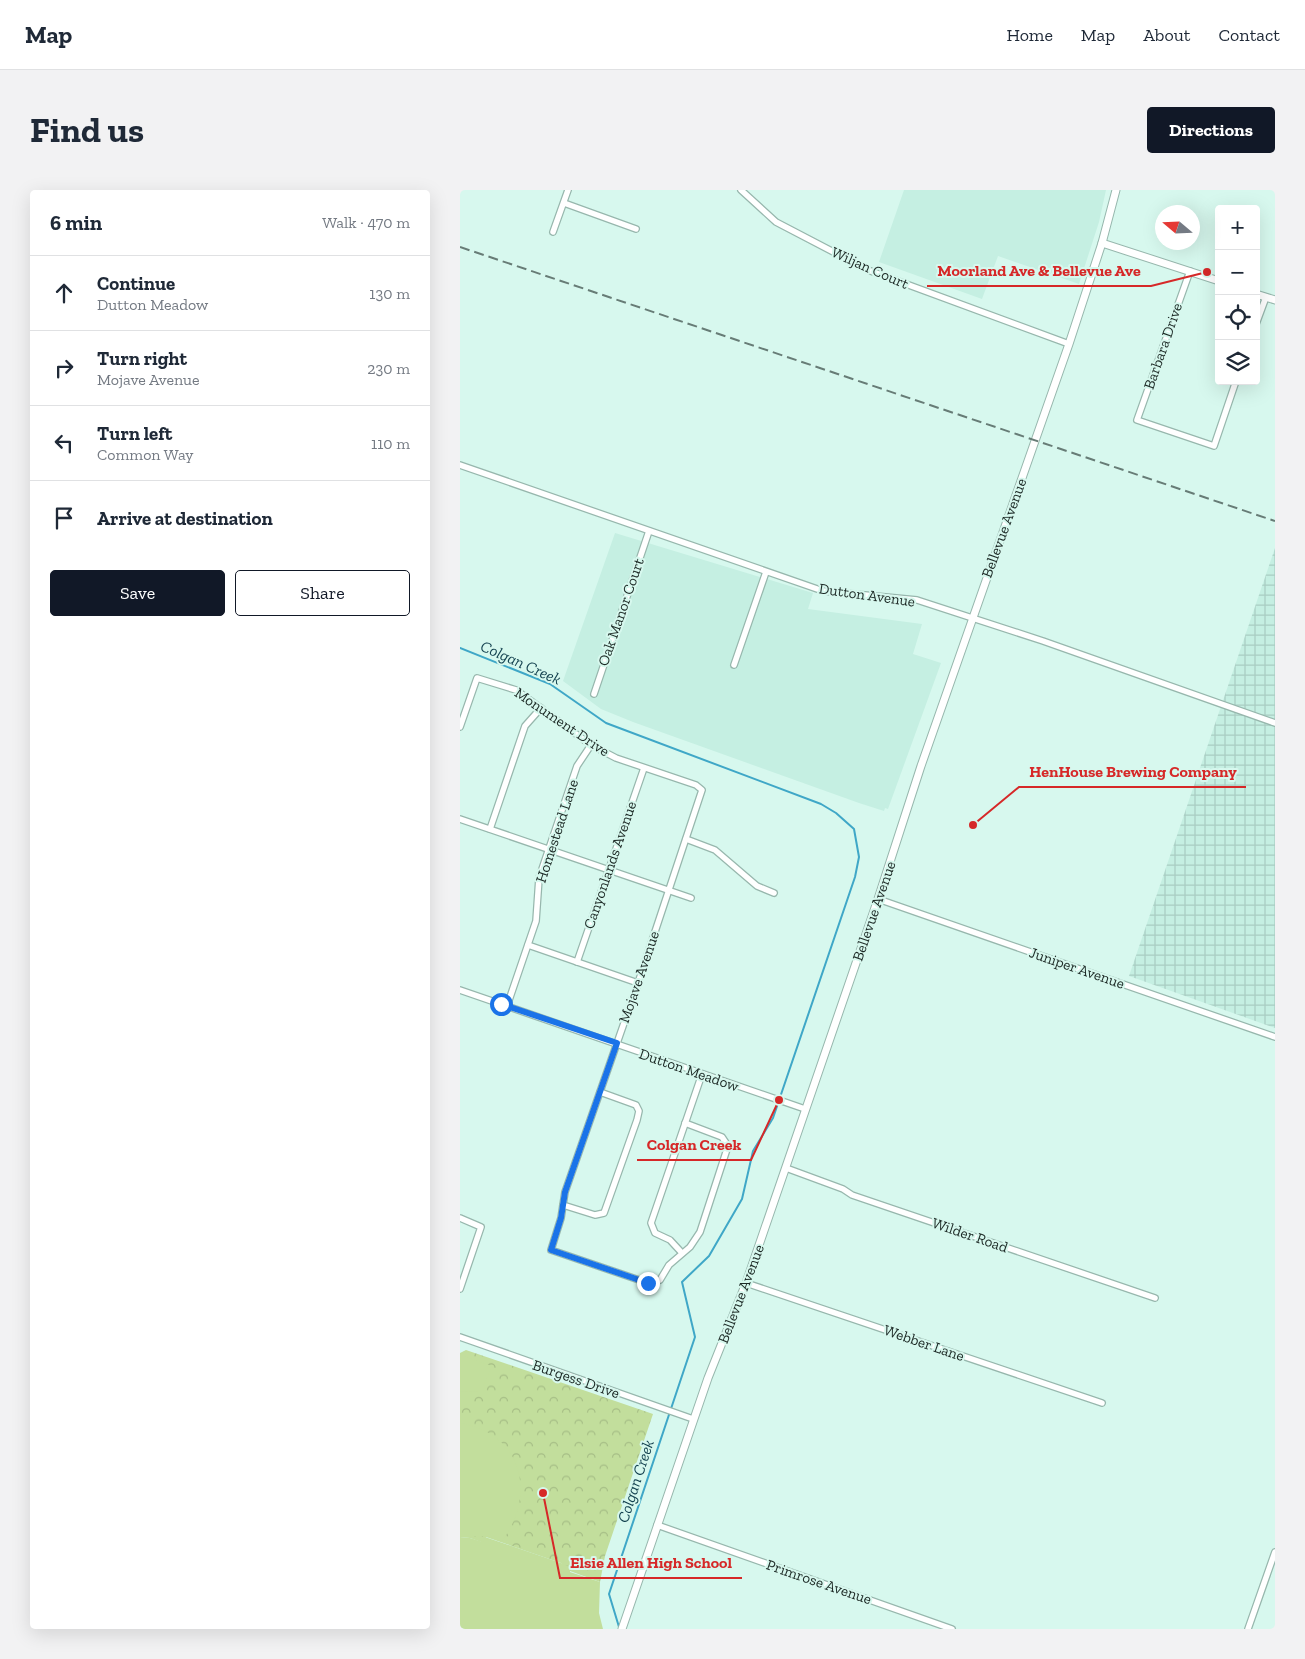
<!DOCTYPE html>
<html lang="en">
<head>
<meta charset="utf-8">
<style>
  :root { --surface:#fff; --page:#f2f2f3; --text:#1f2937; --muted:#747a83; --line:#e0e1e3; --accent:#111827 }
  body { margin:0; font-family:"Zilla Slab",serif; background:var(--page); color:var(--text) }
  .controls { position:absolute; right:15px; top:15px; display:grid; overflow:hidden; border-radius:5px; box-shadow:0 5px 20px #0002 }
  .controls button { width:45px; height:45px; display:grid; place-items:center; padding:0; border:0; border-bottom:1px solid var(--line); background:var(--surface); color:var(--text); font:25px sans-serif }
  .compass { position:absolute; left:695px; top:15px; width:45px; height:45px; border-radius:50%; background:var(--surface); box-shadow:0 5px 20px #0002; rotate:289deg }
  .stop { position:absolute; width:15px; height:15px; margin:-11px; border:4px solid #1a73e8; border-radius:50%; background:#fff }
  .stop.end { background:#1a73e8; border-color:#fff; box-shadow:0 1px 5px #0008 }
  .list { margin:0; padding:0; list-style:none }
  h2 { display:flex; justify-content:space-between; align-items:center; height:65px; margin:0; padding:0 20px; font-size:21px }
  h2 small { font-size:16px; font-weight:400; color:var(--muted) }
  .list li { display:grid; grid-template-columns:32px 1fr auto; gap:15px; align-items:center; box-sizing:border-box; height:75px; padding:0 20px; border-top:1px solid var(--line) }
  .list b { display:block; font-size:19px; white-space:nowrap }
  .list p { margin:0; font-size:16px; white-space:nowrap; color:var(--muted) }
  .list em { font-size:16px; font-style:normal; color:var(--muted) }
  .actions { display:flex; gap:10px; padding:15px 20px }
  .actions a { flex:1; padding:11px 0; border:1px solid var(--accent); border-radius:5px; text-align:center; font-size:18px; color:var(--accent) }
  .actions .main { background:var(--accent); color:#fff }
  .icon { flex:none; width:28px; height:28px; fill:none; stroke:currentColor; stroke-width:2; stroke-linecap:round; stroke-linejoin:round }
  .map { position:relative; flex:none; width:815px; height:1439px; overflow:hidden; border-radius:5px }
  header { display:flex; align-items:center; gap:30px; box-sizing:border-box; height:70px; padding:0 25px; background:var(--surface); border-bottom:1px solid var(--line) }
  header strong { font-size:24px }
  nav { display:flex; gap:28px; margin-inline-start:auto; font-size:18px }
  .intro { display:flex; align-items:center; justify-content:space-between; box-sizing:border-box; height:120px; padding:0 30px }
  h1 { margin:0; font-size:35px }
  .button { padding:12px 22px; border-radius:5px; background:var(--accent); color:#fff; font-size:18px; font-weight:700 }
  main { display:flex; gap:30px; padding:0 30px }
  aside { flex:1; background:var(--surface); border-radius:5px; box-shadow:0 5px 20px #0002 }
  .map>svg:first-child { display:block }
  .built { fill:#c5efe2 }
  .industrial { fill:url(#industrial-grid) }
  .park { fill:url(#park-crowns) }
  .garden { fill:#c2de9c }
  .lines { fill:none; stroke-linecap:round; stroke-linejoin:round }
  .stream { stroke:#3fa7c7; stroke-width:2 }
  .minor-casing { stroke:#97b7ad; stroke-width:8 }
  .tertiary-casing { stroke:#97b7ad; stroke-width:9 }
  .minor { stroke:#fff; stroke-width:5.5 }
  .tertiary { stroke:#fff; stroke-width:7 }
  .rail { stroke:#677c76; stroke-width:2; stroke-dasharray:10 5; stroke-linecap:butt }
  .route { stroke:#1a73e8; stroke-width:6 }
  .labels { text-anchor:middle; stroke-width:4; stroke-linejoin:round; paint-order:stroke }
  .street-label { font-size:15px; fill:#1c2925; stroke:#d7f8ee }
  .water-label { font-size:16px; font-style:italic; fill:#113f4d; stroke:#d7f8ee }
  .leader { fill:none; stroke:#d62828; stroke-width:2 }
  .callout-dot { fill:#d62828; stroke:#d7f8ee; stroke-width:2 }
  .callout-label { font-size:16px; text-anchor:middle; font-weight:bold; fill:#d62828; stroke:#d7f8ee; stroke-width:4; stroke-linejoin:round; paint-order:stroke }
</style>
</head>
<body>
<header>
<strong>Map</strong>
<nav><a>Home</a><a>Map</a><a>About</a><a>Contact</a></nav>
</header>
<div class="intro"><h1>Find us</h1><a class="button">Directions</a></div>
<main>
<aside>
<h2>6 min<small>Walk · 470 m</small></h2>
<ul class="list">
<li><svg class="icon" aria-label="ahead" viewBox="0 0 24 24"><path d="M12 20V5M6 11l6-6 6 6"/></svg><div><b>Continue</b><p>Dutton Meadow</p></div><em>130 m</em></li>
<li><svg class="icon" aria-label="right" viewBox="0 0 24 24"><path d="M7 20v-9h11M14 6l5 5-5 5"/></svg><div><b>Turn right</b><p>Mojave Avenue</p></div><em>230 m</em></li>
<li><svg class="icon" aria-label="left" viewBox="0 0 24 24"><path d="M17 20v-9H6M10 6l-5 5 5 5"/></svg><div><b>Turn left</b><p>Common Way</p></div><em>110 m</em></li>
<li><svg class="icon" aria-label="arrive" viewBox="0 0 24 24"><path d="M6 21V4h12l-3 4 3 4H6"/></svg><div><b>Arrive at destination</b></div></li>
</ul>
<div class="actions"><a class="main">Save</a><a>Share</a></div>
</aside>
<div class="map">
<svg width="815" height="1439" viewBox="0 0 815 1439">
  <defs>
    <pattern id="industrial-grid" width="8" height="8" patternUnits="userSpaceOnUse" patternTransform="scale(1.25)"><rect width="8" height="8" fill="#c5efe2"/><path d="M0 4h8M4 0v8" fill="none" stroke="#a9cdc2"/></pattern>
    <pattern id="park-crowns" width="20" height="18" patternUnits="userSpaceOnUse" patternTransform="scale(1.25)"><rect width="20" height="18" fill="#c2de9c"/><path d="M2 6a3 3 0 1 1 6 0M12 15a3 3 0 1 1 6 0" fill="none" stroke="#a6be86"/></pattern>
  </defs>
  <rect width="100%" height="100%" fill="#d7f8ee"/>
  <g class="built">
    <polygon points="444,0 646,0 639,32 619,94 538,66 522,109 419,72"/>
    <polygon points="155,343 353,403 348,419 462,434 453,464 481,473 428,619 425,618 424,621 399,613 173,532 141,519 103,491"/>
  </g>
  <polygon class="industrial" points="815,358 815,838 669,786"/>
  <polygon class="park" points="6,1160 193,1224 145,1366 140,1392 110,1381 101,1373 26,1347 24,1353 10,1348 0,1347 0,1163"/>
  <g class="garden">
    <polygon points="3,1166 32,1176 24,1194 17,1202 0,1201 0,1168"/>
    <path d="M0,1233C62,1243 77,1304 42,1351L26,1346H0Z"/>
    <polygon points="0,1347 10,1348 23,1352 25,1347 101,1373 110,1377 110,1382 140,1392 139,1423 143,1439 0,1439"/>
  </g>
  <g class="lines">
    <polyline class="stream" points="0,458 90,494 146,533 361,614 376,623 394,639 399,667 395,687 313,928 293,961 282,1009 249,1066 222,1092 235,1147 149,1404 159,1437"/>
    <defs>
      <g id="minor">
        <polyline points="281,0 316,32 408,80 609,154"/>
        <polyline points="104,13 176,39"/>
        <polyline points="93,42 108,0"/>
        <polyline points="730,81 677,230 754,256 776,191"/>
        <polyline points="796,134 806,107"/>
        <polyline points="0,275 363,401 457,410 583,451 815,533"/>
        <polyline points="274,475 306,382"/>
        <polyline points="134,504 189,341"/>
        <polyline points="0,537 17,488 56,500 131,555 156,568 236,595 242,600 178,793 105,1002 101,1028 91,1060 188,1093 200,1090 209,1075 230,1057 240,1042 268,956 262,947 225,933"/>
        <polyline points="0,629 231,708"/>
        <polyline points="30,639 65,536 81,518"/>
        <polyline points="226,649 255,660 297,696 314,703"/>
        <polyline points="418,709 815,847"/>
        <polyline points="68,755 178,793"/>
        <polyline points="117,772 184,578"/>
        <polyline points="0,800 345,919"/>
        <polyline points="47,816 76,731 79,688 117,576 131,555"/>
        <polyline points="326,978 383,999 392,1005 695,1108"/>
        <polyline points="103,1015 135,1025 144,1023 177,930 179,921 176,915 140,902"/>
        <polyline points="0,1028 21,1037 0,1099"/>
        <polyline points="222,1063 210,1050 195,1043 191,1033 242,884"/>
        <polyline points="286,1093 642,1213"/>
        <polyline points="0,1147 233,1229"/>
        <polyline points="197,1335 492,1439"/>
        <polyline points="788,1439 815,1362"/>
      </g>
      <g id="tertiary">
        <polyline points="642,53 759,91"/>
        <polyline points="796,104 815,110"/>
        <polyline points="162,1439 248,1188 286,1093 418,709 461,576 609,154 642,53 656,0"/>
      </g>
    </defs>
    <use href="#minor" class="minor-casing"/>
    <use href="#tertiary" class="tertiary-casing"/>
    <use href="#minor" class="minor"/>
    <use href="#tertiary" class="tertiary"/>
    <polyline class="rail" points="0,57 815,331"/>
  </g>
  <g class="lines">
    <polyline class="route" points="41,814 157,853 105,1002 101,1028 91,1060 188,1093"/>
  </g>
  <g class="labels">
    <g class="street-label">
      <text transform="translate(410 78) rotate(24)" y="5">Wiljan Court</text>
      <text transform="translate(703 156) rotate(-71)" y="5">Barbara Drive</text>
      <text transform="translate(544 338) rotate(-70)" y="5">Bellevue Avenue</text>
      <text transform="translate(407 405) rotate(8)" y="5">Dutton Avenue</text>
      <text transform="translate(161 422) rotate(-71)" y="5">Oak Manor Court</text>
      <text transform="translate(102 532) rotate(34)" y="5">Monument Drive</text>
      <text transform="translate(97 641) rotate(-72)" y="5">Homestead Lane</text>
      <text transform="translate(150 675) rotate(-71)" y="5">Canyonlands Avenue</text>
      <text transform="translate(414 721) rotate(-71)" y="5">Bellevue Avenue</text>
      <text transform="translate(617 778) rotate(19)" y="5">Juniper Avenue</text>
      <text transform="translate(179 787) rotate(-71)" y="5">Mojave Avenue</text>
      <text transform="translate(229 880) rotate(19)" y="5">Dutton Meadow</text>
      <text transform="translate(510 1045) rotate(19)" y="5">Wilder Road</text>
      <text transform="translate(281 1104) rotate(-69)" y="5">Bellevue Avenue</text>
      <text transform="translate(464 1153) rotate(19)" y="5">Webber Lane</text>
      <text transform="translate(116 1189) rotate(19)" y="5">Burgess Drive</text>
      <text transform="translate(359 1392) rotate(19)" y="5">Primrose Avenue</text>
    </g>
    <g class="water-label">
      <text transform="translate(61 472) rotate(24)" y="6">Colgan Creek</text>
      <text transform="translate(175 1291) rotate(-72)" y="6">Colgan Creek</text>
    </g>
  </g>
  <path class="leader" d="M747 82L691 96H467M513 635L559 597H786M319 910L291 970H177M83 1303L100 1388H282"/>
  <g class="callout-dot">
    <circle cx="747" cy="82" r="5"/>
    <circle cx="513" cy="635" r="5"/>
    <circle cx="319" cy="910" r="5"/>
    <circle cx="83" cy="1303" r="5"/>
  </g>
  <g class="callout-label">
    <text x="579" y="86">Moorland Ave &amp; Bellevue Ave</text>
    <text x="673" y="587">HenHouse Brewing Company</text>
    <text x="234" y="960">Colgan Creek</text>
    <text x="191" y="1378">Elsie Allen High School</text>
  </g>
</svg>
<div class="controls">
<button>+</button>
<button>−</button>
<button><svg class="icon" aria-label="locate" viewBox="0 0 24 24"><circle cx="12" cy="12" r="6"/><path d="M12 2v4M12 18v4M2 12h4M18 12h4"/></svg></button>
<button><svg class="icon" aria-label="layers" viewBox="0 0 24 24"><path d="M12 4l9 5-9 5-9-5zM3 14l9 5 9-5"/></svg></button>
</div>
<svg class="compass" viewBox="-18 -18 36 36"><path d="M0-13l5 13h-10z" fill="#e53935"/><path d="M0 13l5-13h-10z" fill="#747a83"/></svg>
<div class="stop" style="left:41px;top:814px"></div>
<div class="stop end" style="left:188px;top:1093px"></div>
</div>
</main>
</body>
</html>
